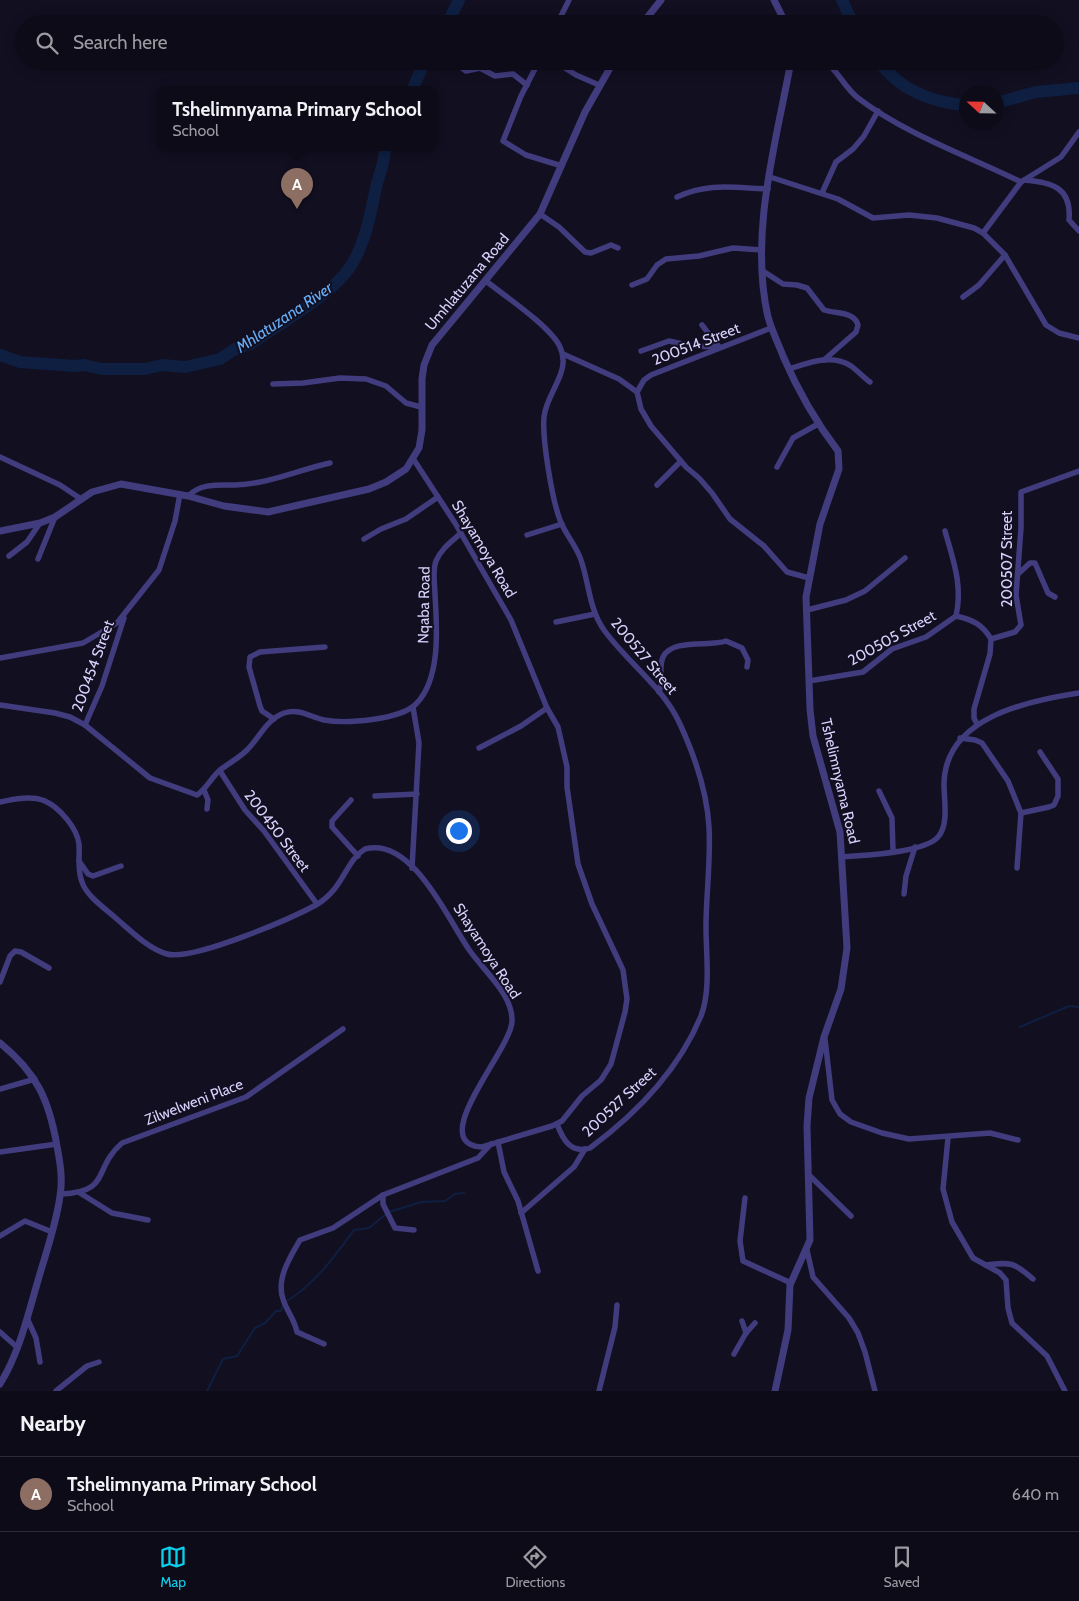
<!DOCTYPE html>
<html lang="en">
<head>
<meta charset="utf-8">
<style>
  :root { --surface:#0e0b19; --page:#171422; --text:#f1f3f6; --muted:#9b9ba2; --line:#2e2b38; --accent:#0dcfec }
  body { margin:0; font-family:Cabin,sans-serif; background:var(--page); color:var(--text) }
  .compass { position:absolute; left:959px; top:85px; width:45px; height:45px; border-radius:50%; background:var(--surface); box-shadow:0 2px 12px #0003; rotate:292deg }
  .you { position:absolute; left:458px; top:830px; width:18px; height:18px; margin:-12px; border:4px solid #fff; border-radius:50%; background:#1a73e8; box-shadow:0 0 0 8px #1a73e833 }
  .badge { display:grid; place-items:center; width:32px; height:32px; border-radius:50%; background:var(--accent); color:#fff; font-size:16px; font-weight:700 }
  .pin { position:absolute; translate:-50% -41px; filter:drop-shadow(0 1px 2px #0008) }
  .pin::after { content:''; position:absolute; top:26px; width:18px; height:15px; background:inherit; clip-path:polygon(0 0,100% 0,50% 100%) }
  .popup { position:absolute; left:156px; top:86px; width:282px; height:65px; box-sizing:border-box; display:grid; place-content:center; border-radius:10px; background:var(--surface); filter:drop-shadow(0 1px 4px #0005); font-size:16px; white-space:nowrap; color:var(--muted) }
  .popup b { font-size:19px; color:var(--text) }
  .popup::after { content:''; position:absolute; left:50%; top:100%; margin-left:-10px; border:10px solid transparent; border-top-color:var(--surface) }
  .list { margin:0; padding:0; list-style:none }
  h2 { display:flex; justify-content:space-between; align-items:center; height:65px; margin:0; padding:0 20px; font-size:21px }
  h2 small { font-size:16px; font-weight:400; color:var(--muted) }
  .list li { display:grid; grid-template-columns:32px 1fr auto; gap:15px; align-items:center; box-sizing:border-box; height:75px; padding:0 20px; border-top:1px solid var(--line) }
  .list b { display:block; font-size:19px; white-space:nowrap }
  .list p { margin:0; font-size:16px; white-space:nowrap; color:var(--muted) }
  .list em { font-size:16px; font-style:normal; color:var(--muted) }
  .icon { flex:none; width:28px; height:28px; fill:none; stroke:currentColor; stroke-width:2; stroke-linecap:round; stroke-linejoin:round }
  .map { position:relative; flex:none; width:1079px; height:1391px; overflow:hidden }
  .search { position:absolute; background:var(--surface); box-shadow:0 2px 12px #0003; left:15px; right:15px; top:15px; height:55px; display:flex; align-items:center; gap:12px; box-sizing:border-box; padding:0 18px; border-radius:28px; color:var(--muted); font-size:19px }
  .sheet { height:140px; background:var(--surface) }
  nav { display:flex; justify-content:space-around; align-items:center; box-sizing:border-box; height:70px; border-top:1px solid var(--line); background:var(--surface); font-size:14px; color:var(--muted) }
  nav a { display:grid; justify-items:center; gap:2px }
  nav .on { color:var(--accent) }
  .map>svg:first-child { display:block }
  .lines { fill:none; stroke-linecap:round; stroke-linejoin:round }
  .stream { stroke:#0e1f41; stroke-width:2 }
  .river { stroke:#0e1f41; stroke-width:12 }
  .minor { stroke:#413c7d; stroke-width:5.5 }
  .tertiary { stroke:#413c7d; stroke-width:7 }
  .labels { text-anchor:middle; stroke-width:4; stroke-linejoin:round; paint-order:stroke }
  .street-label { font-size:15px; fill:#d8d1fc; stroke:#120f21 }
  .water-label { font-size:16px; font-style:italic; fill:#66aff6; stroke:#120f21 }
</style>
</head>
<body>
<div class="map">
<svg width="1079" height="1391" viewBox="0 0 1079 1391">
  <rect width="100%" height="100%" fill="#120f21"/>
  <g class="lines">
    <g class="stream">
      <polyline points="1020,1027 1069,1006 1079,1007"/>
      <polyline points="389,1212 421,1202 445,1201 455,1194 464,1193"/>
      <path d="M287,1301C316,1283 334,1257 354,1230L369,1228L385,1215"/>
      <polyline points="207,1391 223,1359 237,1356 255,1328 265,1323 276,1311 281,1311 283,1305"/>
    </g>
    <g class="river">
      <polyline points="842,0 853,24"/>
      <polyline points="447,24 459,0"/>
      <path d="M879,61C899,90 933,103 966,105"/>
      <polyline points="412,90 425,61"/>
      <polyline points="996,103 1036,92 1079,88"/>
      <path d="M0,355L20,362L75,366L84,365L102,369H145L162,365L185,367L220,359L235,349L250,344C278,325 335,293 352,264C365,242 370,217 375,192C378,176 385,164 385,148"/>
    </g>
    <g class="minor">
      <polyline points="557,24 569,0"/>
      <polyline points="539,61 521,96 503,141 526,155 562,166"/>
      <polyline points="554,61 576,75 599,85"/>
      <path d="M825,61C838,71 845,88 858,98C905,134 968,156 1021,182"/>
      <polyline points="458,65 466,71 480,68 495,76 513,74 527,85"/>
      <polyline points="770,177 838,199 873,218 909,215 937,218 974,228 983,233 1005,255 1046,325 1059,333 1079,338"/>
      <path d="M1024,180C1051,182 1072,187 1069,220L1079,231"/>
      <polyline points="822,193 836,162 853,149 864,136 878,111"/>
      <path d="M677,197C709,182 735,188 768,189"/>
      <polyline points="540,214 559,227 585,252 591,253 611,245 618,248"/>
      <polyline points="983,233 1021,182 1061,157 1079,132"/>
      <path d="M763,271L783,284L797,285L807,288L824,310C836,314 854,311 858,325L856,332L824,360"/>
      <path d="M486,281C505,296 551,327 560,347C572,372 546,393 544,417C542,439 552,499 560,520C565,534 576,545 581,560C589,583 589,609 604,630C627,662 662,686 679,722C694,754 707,792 709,827C711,860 706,894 706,927C706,955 711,990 701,1016C679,1069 636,1114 590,1148C571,1154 563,1140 557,1124"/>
      <polyline points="632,285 647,279 657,265 666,259 699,256 733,248 762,250"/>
      <polyline points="963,297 979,285 1005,255"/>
      <polyline points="702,325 719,347"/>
      <polyline points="641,351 669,341 691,346 719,347"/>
      <polyline points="563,354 619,379 637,392 641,409 651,426 686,467 699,478 712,493 730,519 764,546 787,572 809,578"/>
      <path d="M789,369C808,363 832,353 851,366C858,371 863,377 870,382"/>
      <polyline points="273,384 303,383 340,378 366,379 386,386 406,403 421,407"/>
      <polyline points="637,392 644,380 651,375 771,328"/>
      <polyline points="0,457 60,485 81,499"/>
      <polyline points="777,467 793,438 818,424"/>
      <polyline points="657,485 681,461"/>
      <path d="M188,496C201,483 218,485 235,485C269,484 298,470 330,463"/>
      <path d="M945,531C953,560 963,585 956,616"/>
      <polyline points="527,535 562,524"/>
      <polyline points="364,539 381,529 406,519 438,497"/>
      <polyline points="9,556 27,542 40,523"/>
      <polyline points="38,559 55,517"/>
      <polyline points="1018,574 1030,563 1035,563 1048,593 1055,597"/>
      <polyline points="807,610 846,600 865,591 905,558"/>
      <polyline points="556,622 595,614"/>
      <polyline points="991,639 1015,632 1021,625 1016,595 1021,528 1021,492 1079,471"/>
      <polyline points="0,658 83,643 117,623 159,570 175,521 180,494"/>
      <path d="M809,681L863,672L892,649L926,637L956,616C973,620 982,624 991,639L990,654L974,709V718L977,724"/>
      <path d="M659,692C664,680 658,668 663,657C672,638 711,647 726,641L742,648L748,660L747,667"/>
      <path d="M0,705L55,713L70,717L85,725L150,778L197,795C207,788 211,778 220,770C229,763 239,758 247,750C259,738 267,719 284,713C300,708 310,717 324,720C346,724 400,720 416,704C441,679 437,627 435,595C435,584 432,572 436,561C441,549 451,542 461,533"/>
      <polyline points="274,719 262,711 260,706 249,667 250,657 260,652 325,647"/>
      <polyline points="85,725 102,686 124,618"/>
      <polyline points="960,738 975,740 982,743 1008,781 1021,813 1017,868"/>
      <polyline points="479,748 521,726 547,708"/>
      <polyline points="220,771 245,810 264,831 317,904"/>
      <polyline points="204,790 208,800 207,809"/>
      <polyline points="879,791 892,818 893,851"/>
      <polyline points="375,796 417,794"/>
      <polyline points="351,800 332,821 332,827 358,856"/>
      <path d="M0,802C13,799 32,795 45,801C60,808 77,828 79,844C80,857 77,870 82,882C87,897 106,909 118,920C132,932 149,949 167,954C193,961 290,919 316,905C344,889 345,861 365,849C413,836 449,922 470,951C484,971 513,995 512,1021C512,1049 424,1144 482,1147L552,1126L562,1121L582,1096L601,1080L611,1064L625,1012L627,999L623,970L592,904L578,864L567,787V767L558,727L547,708L511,620L455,523L414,460"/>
      <polyline points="1021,813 1049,807 1054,805 1058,796 1058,779 1040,752"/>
      <path d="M843,857C864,855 924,853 938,837C949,825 944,800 944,785C944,718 1026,701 1079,693"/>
      <polyline points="79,861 88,874 93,876 121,866"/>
      <polyline points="412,868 419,743 413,707"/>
      <polyline points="904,894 906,876 915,847"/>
      <polyline points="0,982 10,956 15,951 21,952 49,968"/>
      <polyline points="825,1039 832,1100 840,1114 851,1122 882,1133 909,1139 990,1133 1018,1140"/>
      <polyline points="0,1089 35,1079"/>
      <polyline points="948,1138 943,1189 952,1222 973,1258 1000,1273 1006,1280 1008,1308 1012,1323 1047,1356 1065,1391"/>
      <polyline points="498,1142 504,1172 518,1201 538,1271"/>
      <polyline points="0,1152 57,1144"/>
      <polyline points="810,1176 851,1216"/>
      <polyline points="80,1193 112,1213 148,1220"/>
      <path d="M61,1194C112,1192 92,1169 122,1143L246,1097L343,1029"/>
      <polyline points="383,1195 383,1204 395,1228 414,1230"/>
      <polyline points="745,1198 740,1241 743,1261 791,1283"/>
      <polyline points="521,1213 574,1167 585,1149"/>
      <polyline points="0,1236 25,1221 52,1232"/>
      <polyline points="807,1250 813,1277 849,1318 858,1333 865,1352 875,1391"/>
      <path d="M985,1265C1012,1262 1013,1262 1033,1279"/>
      <polyline points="27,1318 36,1338 40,1362"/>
      <polyline points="742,1321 746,1333"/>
      <polyline points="0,1332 18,1348"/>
      <path d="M324,1344L297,1332C294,1318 287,1312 283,1299C276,1279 290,1257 300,1240L333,1228L383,1195L478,1158L491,1144"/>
      <polyline points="734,1354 746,1333 755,1323"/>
      <polyline points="56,1391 87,1366 99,1362"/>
      <polyline points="599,1391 615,1327 617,1305"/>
    </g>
    <g class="tertiary">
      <polyline points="774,0 786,24"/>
      <polyline points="642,24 661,0"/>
      <polyline points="0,531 40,523 55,517 92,492 121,484 188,496 224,506 268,512 369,489 386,482 406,469 419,448 422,430 422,379 424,365 432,345 540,214 585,112 614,61"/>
      <path d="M0,1043C37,1073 49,1100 57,1146C60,1162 63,1179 60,1196C56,1226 45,1255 37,1284C27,1318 19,1353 0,1384"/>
      <path d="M775,1391L788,1330L790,1285L810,1240L807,1126L809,1098L824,1037L841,989L847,948L840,832L813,736L810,709L806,597L820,524L839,469L838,451C815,421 798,391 783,356C778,343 772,331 768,317C749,234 776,143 791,61"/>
    </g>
  </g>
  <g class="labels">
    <g class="street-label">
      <text transform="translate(467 282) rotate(-50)" y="5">Umhlatuzana Road</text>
      <text transform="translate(696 344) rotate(-21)" y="5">200514 Street</text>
      <text transform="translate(484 549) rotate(59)" y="5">Shayamoya Road</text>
      <text transform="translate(1007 559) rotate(-90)" y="5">200507 Street</text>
      <text transform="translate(424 605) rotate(-89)" y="5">Nqaba Road</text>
      <text transform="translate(892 638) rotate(-29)" y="5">200505 Street</text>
      <text transform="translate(644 656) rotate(50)" y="5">200527 Street</text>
      <text transform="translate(93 666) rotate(-70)" y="5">200454 Street</text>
      <text transform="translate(840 781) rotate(77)" y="5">Tshelimnyama Road</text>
      <text transform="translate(277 831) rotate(53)" y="5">200450 Street</text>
      <text transform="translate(487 951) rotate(57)" y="5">Shayamoya Road</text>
      <text transform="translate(194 1102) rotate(-21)" y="5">Zilwelweni Place</text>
      <text transform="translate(619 1102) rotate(-43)" y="5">200527 Street</text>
    </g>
    <g class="water-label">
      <text transform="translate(284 317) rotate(-34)" y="6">Mhlatuzana River</text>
    </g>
  </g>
</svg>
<svg class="compass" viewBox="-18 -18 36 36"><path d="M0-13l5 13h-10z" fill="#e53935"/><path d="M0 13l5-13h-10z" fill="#9b9ba2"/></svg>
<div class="you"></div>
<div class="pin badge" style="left:297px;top:209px;background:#8d6e63">A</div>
<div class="popup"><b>Tshelimnyama Primary School</b>School</div>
<div class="search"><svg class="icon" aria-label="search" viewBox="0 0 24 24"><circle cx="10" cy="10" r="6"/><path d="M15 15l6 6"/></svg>Search here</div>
</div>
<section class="sheet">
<h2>Nearby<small></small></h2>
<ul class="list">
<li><span class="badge" style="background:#8d6e63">A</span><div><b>Tshelimnyama Primary School</b><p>School</p></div><em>640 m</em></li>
</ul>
</section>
<nav>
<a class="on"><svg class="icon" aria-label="map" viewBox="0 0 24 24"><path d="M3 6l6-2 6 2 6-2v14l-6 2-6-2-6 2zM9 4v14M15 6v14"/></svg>Map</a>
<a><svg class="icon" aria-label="directions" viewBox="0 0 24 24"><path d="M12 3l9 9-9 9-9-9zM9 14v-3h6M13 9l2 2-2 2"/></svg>Directions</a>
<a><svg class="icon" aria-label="saved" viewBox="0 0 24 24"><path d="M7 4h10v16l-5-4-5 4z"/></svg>Saved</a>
</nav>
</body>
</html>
